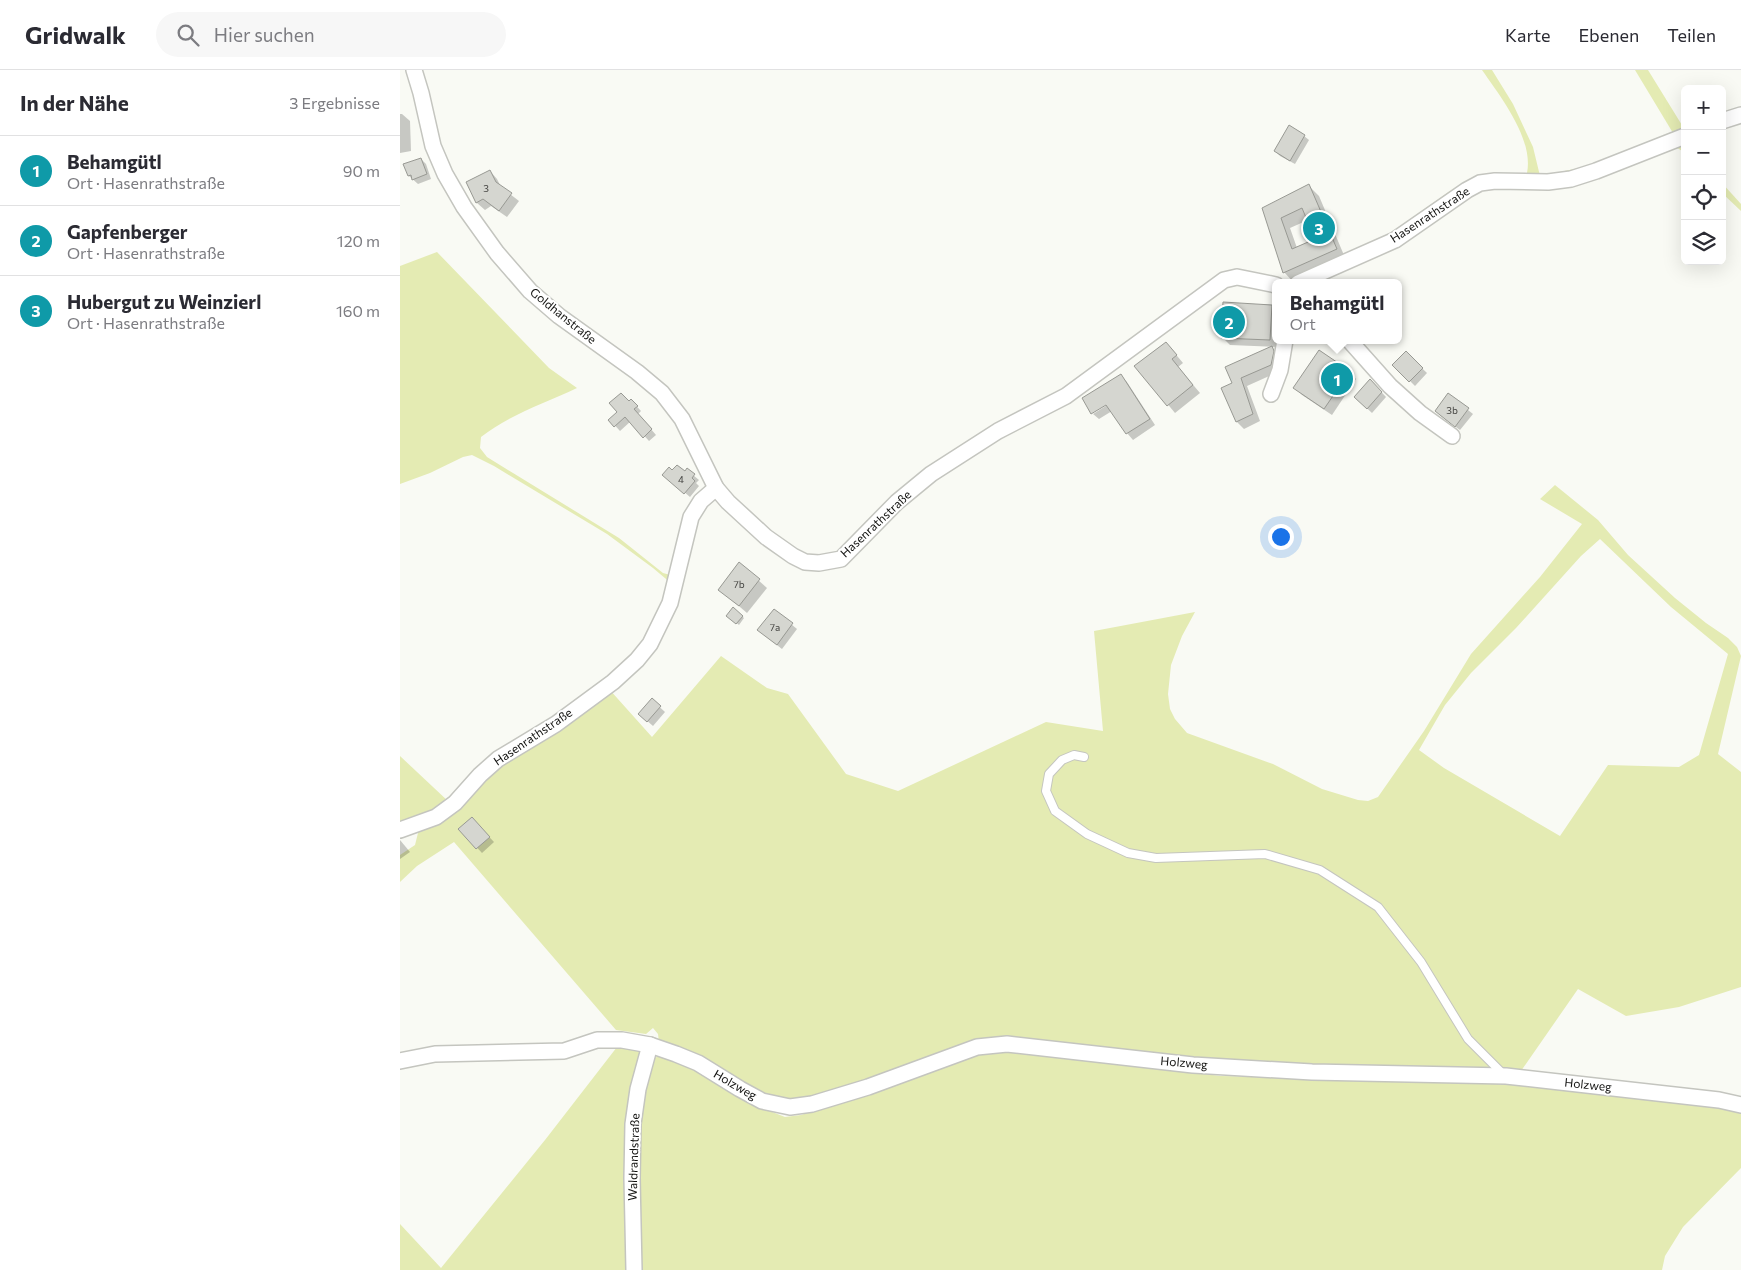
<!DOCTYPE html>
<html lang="de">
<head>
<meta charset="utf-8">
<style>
  :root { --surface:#fff; --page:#f7f7f7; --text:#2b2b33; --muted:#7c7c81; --line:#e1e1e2; --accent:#6139b1 }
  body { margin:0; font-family:Commissioner,sans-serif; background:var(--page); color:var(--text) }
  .controls { position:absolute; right:15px; top:15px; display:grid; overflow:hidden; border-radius:8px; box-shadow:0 5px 20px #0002 }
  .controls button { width:45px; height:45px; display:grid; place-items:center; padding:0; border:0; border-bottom:1px solid var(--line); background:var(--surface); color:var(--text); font:25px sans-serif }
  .you { position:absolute; left:880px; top:466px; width:18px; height:18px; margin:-12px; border:4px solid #fff; border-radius:50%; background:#1a73e8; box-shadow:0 0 0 8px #1a73e833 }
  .badge { display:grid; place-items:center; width:32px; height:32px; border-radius:50%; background:var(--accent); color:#fff; font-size:16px; font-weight:700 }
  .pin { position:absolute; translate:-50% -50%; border:2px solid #fff; box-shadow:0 1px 5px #0006 }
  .popup { position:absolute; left:872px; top:209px; width:130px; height:65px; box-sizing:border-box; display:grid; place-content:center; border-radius:8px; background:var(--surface); filter:drop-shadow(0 1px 4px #0005); font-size:16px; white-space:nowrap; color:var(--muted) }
  .popup b { font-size:19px; color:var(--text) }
  .popup::after { content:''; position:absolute; left:50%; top:100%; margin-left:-10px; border:10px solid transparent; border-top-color:var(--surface) }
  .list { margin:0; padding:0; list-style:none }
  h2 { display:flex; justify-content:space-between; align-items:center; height:65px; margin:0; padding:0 20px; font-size:21px }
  h2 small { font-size:16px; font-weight:400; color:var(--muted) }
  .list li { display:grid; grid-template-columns:32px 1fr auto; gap:15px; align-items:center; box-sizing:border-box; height:70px; padding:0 20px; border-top:1px solid var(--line) }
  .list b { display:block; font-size:19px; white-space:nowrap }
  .list p { margin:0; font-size:16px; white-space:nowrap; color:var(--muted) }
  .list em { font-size:16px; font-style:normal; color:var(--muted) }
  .icon { flex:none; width:28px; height:28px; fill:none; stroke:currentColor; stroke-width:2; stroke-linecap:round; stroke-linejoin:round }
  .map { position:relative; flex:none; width:1341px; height:1200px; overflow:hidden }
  header { display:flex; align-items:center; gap:30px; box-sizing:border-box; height:70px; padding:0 25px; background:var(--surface); border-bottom:1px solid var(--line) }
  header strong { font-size:24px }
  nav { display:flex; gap:28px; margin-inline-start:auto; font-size:18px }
  .search { width:350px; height:45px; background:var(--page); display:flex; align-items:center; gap:12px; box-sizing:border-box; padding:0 18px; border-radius:28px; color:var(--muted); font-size:19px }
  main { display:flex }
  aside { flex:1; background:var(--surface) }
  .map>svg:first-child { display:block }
  .green { fill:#e4ebb3; fill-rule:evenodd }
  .shadow { fill:#0003; fill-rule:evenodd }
  .building { fill:#d5d6d0; stroke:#989993; fill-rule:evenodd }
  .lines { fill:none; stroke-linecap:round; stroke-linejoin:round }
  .service-casing { stroke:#c4c5bf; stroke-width:10 }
  .minor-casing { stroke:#c4c5bf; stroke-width:18 }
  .service { stroke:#fff; stroke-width:8 }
  .minor { stroke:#fff; stroke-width:15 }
  .labels { text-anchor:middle; stroke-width:4; stroke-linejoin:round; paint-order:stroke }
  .number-label { font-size:10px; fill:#42423f }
  .street-label { font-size:12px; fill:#11110f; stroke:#fff }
</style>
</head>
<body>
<header>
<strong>Gridwalk</strong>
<div class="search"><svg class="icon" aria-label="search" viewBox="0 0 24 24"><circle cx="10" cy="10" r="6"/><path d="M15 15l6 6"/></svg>Hier suchen</div>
<nav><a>Karte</a><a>Ebenen</a><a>Teilen</a></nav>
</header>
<main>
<aside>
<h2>In der Nähe<small>3 Ergebnisse</small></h2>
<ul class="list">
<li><span class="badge" style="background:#0f9aa8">1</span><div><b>Behamgütl</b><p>Ort · Hasenrathstraße</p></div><em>90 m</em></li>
<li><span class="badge" style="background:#0f9aa8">2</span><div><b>Gapfenberger</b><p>Ort · Hasenrathstraße</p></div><em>120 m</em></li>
<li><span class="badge" style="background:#0f9aa8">3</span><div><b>Hubergut zu Weinzierl</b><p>Ort · Hasenrathstraße</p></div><em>160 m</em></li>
</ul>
</aside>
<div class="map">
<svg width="1341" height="1200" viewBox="0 0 1341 1200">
  <rect width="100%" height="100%" fill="#f9faf4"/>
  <g class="green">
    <path d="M1082,0H1092L1113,34L1133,77L1140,106L1184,97L1273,63L1235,0H1248L1285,60V83L1273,75L1228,94L1086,118L964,178L992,162L1050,121L1072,109L1095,103H1127C1134,69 1100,26 1082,0Z"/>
    <polygon points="1322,113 1341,134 1341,141 1322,123"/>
    <path d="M37,182L149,298L177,318C145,333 109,345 81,367L80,378L87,387L113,403L219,468L263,503L274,506L272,514L253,498L207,464L94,396L72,385L63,387L30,403L0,414V196Z"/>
    <path d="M1155,415L1198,450L1228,485L1275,528L1306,553L1328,568L1337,577L1341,586L1318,684L1341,702V917L1279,937L1226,946L1178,919L1121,1001L993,996H913L569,974L419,1027L390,1032L372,1028L259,972L258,964L253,958L246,964L216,960L54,772L17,796L0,812V785L15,775L19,759L0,756V686L49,732L209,619L252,667L321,586L367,618L388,624L446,704L498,721L646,652L703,661L694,561L795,542L782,566L771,595L768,624L770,639L775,649L787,663L873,694L922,719L958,730L968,731L978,727L1024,661L1071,584L1140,507L1182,454L1140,429ZM1200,469L1271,537L1328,584L1299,685L1279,697L1208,695L1160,766L1044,698L1019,680L1045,635L1071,603L1116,558L1181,486Z"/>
    <polygon points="217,977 238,978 243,984 229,1200 0,1200 0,1154 41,1198 145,1070"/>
    <polygon points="580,980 605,980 821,1006 1039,1010 1198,1021 1341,1040 1341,1098 1283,1157 1265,1186 1262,1200 240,1200 239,1159 240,1033 253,989 262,984 293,998 347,1032 385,1047 401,1045 458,1026"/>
  </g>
  <g class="shadow">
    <polygon points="0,44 2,44 10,51 11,81 0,83"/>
    <polygon points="904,66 909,70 895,94 880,86 875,81"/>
    <polygon points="21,89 26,94 31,109 18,114 9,106"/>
    <polygon points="90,101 97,109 101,117 119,131 107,147 91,136 85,140 77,133 68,113"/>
    <path d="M909,116L919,126L946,190L894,213L884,202L863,139ZM908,150L916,170L897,178L890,158Z"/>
    <polygon points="871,236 876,241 877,277 830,275 822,267"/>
    <polygon points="871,277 879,285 878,302 847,316 860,351 844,359 837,352 823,318 834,314"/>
    <polygon points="773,281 783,293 778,297 800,323 775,343 736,296"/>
    <polygon points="1006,283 1027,303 1015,316 994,295"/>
    <polygon points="949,302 956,309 932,345 902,325 895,317"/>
    <polygon points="721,306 727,312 755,355 733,370 727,363 712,341 699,349 693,344 712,332"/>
    <polygon points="970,310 986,327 972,343 955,327"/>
    <polygon points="1049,325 1073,344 1060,360 1041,346"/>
    <polygon points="231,330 241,341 238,344 256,365 249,371 231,351 220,361 210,350"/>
    <polygon points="287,400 299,410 296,413 299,416 290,427 269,409 272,402 285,403"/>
    <polygon points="340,494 367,518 347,543 319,519"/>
    <polygon points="333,539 344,548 339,555 328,546"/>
    <polygon points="374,540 397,559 382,579 364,565"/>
    <polygon points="252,630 265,642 253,656 245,649"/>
    <polygon points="76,753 94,772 82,783 60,759"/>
    <polygon points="0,770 10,782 0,789"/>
  </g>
  <g class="building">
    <polygon points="889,55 905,65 890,91 874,81"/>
    <polygon points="21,88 27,104 12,110 11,105 8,106 3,94"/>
    <polygon points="90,100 96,112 112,123 99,141 83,129 76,133 66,112"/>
    <path d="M909,114L937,179L883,203L862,138ZM902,138L915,169L892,179L881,148Z"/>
    <polygon points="823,232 872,235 870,270 821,268"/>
    <polygon points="766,272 777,285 772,289 793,315 767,336 734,296"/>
    <polygon points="872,276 874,281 871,295 841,308 853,344 836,352 821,318 832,313 825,297"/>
    <polygon points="919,280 950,301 924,339 893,318"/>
    <polygon points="1006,281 1023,298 1009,312 992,295"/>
    <polygon points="721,304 750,349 726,364 706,335 691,344 682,328"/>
    <polygon points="970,309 982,322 967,339 954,327"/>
    <polygon points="221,323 229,331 231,329 238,336 234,339 252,359 243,368 225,347 214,357 208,350 217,342 209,333"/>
    <polygon points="1048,323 1069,338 1055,357 1035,341"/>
    <polygon points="277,395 285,401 287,398 295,404 292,408 295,411 284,424 262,405 269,397 272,400"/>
    <polygon points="339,492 360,509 339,536 318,520"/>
    <polygon points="333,537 343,546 336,554 326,546"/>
    <polygon points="374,539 393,553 377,575 357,560"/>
    <polygon points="252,628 261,636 247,652 238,644"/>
    <polygon points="72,747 90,767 76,779 58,759"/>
  </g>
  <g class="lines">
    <defs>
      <polyline id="service" points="684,687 674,685 662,690 649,704 646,721 655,741 687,764 728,783 756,788 865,784 920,800 978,837 1021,892 1068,969 1104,1005"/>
      <g id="minor">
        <polyline points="14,0 21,23 33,76 45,104 64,137 97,183 130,221 159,246 237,302 262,323 282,349 316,418 328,432 366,467 393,486 405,492 419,493 441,489 497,432 531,404 598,361 666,326 824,210 837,207 876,215"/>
        <polyline points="1322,51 1341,45"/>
        <polyline points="898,213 995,170 1067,120 1080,113 1095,111 1148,112 1171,109 1196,101 1285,66"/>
        <polyline points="949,270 990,316 1020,343 1052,366"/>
        <polyline points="871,324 880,300 885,270"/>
        <polyline points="0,760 36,747 55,733 80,705 98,689 156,654 213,612 237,590 250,574 270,533 291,447 301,431 316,418"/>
        <polyline points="0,991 35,984 164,981 197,970 222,970 250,975 276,984 298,993 340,1019 362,1031 390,1037 412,1034 468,1017 577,977 607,974 793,995 912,1002 1106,1006 1319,1030 1341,1035"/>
        <polyline points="234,1200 232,1108 233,1054 238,1019 250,975"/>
      </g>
    </defs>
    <use href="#service" class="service-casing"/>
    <use href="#minor" class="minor-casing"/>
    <use href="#service" class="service"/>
    <use href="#minor" class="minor"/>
  </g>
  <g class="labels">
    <g class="number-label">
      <text x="86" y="122">3</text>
      <text x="1052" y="344">3b</text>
      <text x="281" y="413">4</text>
      <text x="339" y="518">7b</text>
      <text x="375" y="561">7a</text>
    </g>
    <g class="street-label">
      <text transform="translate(1030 145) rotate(-33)" y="4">Hasenrathstraße</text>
      <text transform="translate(163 246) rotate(39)" y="4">Goldhanstraße</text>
      <text transform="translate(476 454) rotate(-43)" y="4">Hasenrathstraße</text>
      <text transform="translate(133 667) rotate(-34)" y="4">Hasenrathstraße</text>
      <text transform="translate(784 993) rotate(5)" y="4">Holzweg</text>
      <text transform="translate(335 1015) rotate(30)" y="4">Holzweg</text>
      <text transform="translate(1188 1015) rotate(6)" y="4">Holzweg</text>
      <text transform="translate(234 1087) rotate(-88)" y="4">Waldrandstraße</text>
    </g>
  </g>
</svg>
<div class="controls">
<button>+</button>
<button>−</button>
<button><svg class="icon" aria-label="locate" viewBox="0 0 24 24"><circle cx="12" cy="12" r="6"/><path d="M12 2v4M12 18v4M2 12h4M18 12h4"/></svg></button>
<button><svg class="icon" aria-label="layers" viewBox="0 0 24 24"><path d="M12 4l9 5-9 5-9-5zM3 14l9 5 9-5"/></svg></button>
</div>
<div class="you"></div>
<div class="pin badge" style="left:937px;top:309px;background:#0f9aa8">1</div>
<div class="popup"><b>Behamgütl</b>Ort</div>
<div class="pin badge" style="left:829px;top:252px;background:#0f9aa8">2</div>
<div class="pin badge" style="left:919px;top:158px;background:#0f9aa8">3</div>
</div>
</main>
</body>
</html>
